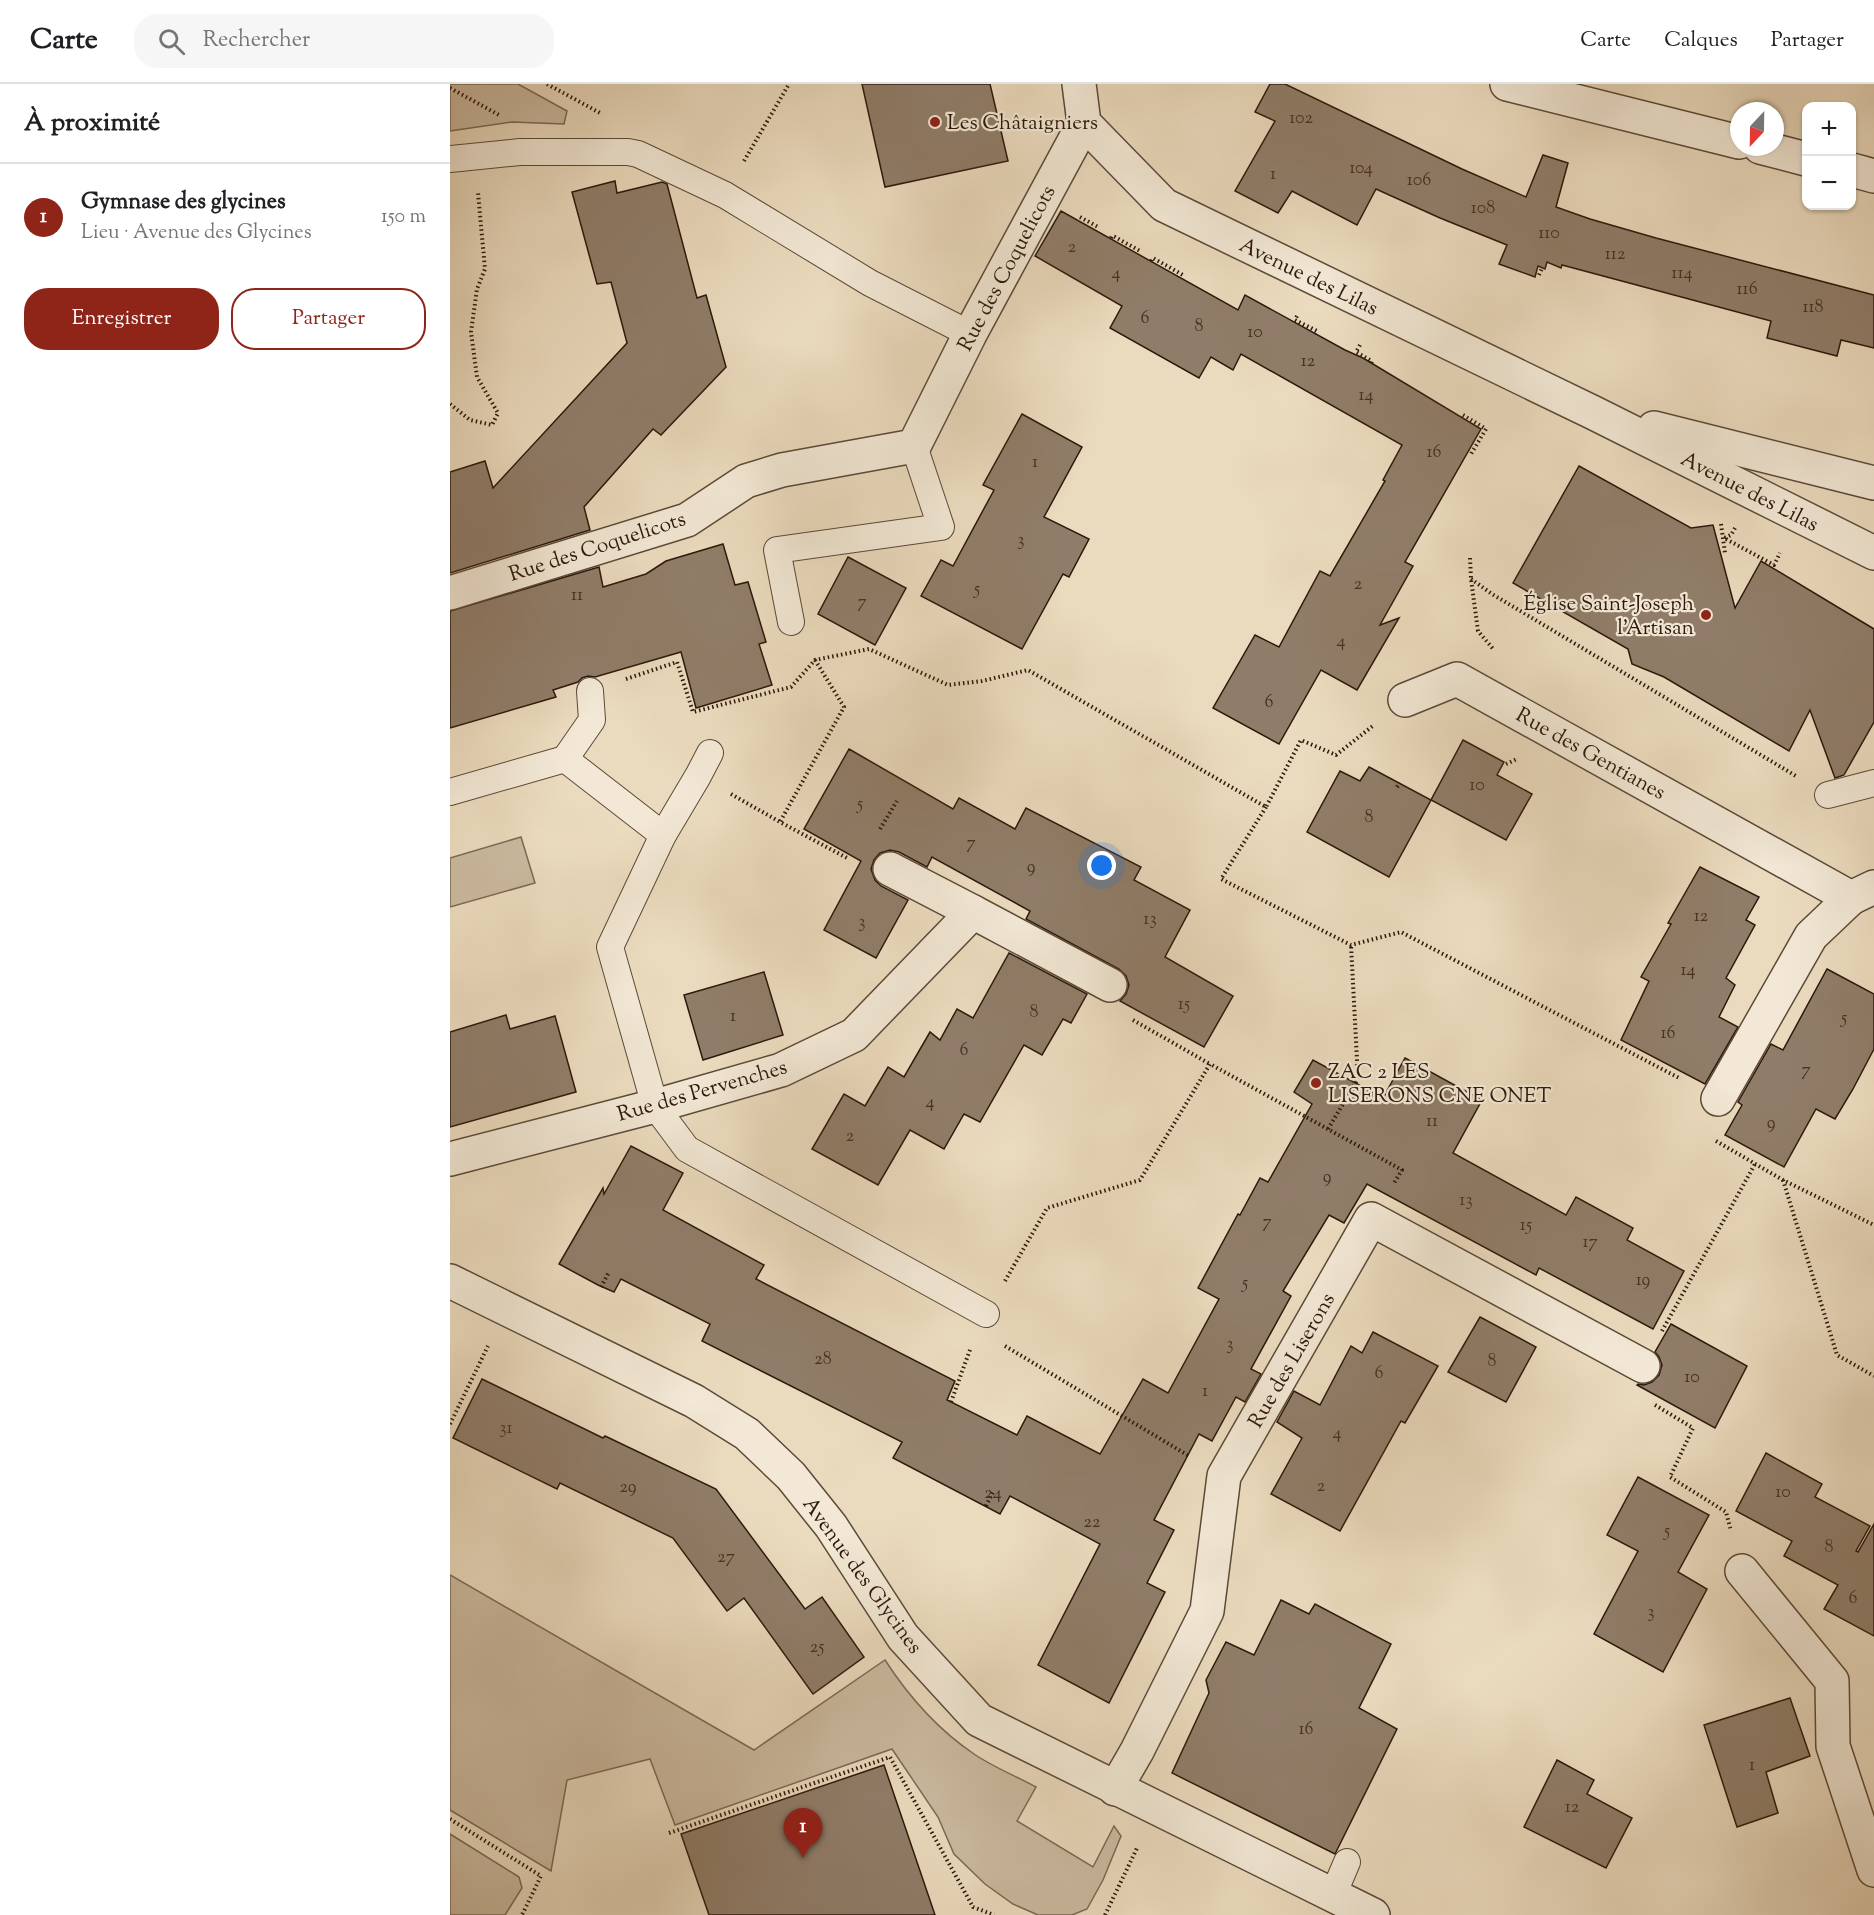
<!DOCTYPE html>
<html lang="fr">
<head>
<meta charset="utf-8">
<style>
  :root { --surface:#fff; --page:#f6f6f6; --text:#202124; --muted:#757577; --line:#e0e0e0; --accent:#8f2418 }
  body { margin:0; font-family:"Sorts Mill Goudy",serif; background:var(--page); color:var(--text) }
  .controls { position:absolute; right:18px; top:18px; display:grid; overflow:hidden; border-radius:12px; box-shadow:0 2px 4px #0004 }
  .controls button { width:54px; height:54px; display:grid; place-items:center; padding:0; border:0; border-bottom:2px solid var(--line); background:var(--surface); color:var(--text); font:30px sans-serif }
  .compass { position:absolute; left:1280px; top:18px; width:54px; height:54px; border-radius:50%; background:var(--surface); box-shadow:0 2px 4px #0004; rotate:202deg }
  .you { position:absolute; left:652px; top:782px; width:21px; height:21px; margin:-15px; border:4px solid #fff; border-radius:50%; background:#1a73e8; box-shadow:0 0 0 9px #1a73e833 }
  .badge { display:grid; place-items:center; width:39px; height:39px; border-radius:50%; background:var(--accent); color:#fff; font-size:20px; font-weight:700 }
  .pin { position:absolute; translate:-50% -50px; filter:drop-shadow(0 2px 3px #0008) }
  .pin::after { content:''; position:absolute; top:32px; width:21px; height:18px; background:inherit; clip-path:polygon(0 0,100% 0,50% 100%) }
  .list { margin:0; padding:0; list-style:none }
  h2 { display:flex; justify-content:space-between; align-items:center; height:78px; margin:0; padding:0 24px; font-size:26px }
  h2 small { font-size:20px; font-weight:400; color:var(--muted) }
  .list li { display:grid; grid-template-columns:39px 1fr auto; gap:18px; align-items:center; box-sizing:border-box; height:108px; padding:0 24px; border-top:2px solid var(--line) }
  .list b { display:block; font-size:22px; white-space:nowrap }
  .list p { margin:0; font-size:20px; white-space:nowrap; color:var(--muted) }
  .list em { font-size:20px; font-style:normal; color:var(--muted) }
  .actions { display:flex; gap:12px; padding:18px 24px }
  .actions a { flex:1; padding:14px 0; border:2px solid var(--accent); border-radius:24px; text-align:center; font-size:21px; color:var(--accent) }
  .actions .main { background:var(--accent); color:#fff }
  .icon { flex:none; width:33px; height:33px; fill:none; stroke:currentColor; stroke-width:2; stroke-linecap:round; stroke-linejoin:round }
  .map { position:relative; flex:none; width:1424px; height:1831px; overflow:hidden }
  header { display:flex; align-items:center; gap:36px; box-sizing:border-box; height:84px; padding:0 30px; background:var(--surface); border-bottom:2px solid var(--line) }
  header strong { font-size:28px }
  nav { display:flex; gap:33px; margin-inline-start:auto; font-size:21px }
  .search { width:420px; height:54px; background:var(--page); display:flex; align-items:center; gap:15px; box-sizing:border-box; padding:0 21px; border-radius:24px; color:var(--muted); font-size:22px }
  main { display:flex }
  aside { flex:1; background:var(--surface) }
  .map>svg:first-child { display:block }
  .green { fill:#cbbaa0; stroke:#7c6956; stroke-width:1.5 }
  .building { fill:#907d69; stroke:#2d180c; stroke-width:1.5 }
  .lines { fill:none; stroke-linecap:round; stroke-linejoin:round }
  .service-casing { stroke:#5c4938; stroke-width:28 }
  .minor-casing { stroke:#5c4938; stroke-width:36 }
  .path { stroke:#2d180c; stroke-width:4; stroke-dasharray:1.5 3; stroke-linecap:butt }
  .service { stroke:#f2e8d5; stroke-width:26 }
  .minor { stroke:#f2e8d5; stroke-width:33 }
  .poi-dot { fill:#8f2418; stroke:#f2e8d5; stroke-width:2 }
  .labels { text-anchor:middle; stroke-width:4.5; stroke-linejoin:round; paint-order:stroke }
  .number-label { font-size:18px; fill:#463123 }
  .poi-label { font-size:21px; fill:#2d180c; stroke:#f2e8d5; text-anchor:start }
  .street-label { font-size:21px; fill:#2d180c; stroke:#f2e8d5 }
</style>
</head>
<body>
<header>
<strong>Carte</strong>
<div class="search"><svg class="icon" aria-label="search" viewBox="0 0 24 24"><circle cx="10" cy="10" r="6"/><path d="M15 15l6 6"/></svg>Rechercher</div>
<nav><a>Carte</a><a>Calques</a><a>Partager</a></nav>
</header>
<main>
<aside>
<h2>À proximité<small></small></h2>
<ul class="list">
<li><span class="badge">1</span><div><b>Gymnase des glycines</b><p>Lieu · Avenue des Glycines</p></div><em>150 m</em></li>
</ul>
<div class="actions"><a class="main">Enregistrer</a><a>Partager</a></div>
</aside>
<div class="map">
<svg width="1424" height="1831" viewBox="0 0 1424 1831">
  <rect width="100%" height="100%" fill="#ebdbbe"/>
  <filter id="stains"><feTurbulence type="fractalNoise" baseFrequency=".00333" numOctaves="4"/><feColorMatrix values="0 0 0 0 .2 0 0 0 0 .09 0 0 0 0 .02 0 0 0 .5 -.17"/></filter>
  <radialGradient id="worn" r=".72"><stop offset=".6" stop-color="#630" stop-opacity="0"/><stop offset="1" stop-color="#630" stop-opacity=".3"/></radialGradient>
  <g class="green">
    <polygon points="0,0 68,0 117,27 114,40 62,38 0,47"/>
    <polygon points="71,753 85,799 0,823 0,774"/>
    <path d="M0,1491L304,1666L435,1576C459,1613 487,1645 524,1670C543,1683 566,1692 586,1703L567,1737L643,1783L664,1742L671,1752L653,1796L637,1825L622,1831H588L563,1820L535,1800L504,1770L488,1733L442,1665L225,1741L200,1675L117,1696L101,1787L0,1726Z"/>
    <polygon points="0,1750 69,1793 72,1804 55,1831 0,1831"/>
  </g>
  <g class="building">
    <polygon points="412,0 540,0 558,77 435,103"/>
    <polygon points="820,0 835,0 1012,85 1076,113 1093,71 1118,79 1106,123 1140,135 1206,154 1424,211 1424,264 1391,256 1387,272 1317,254 1321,237 1112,181 1111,184 1097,178 1095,185 1088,182 1085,193 1049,180 1057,161 990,134 926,105 907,141 842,107 828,129 785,107 825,37 805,28"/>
    <polygon points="165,97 167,109 212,98 217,100 247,214 256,211 276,283 211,351 203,345 134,423 140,446 0,489 0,388 35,377 43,404 177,259 161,198 147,200 122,108"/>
    <polygon points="611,127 788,226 795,211 895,266 913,274 1031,345 955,478 963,482 930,541 949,534 907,606 871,586 829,660 763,624 805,551 829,563 870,487 880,492 935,397 933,396 952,361 791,270 783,286 761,273 749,294 660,244 672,222 585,172"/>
    <polygon points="572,330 632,363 594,433 639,455 619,493 613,490 572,565 471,512 491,476 503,482 544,406 533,401"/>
    <polygon points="1129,382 1241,444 1263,441 1285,524 1311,477 1424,545 1424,638 1394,691 1385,694 1360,626 1339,667 1214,593 1182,580 1178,565 1063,499"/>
    <polygon points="273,460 285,501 298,498 316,558 309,560 322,601 246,624 231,568 145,593 138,592 132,594 128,598 103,606 106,613 0,644 0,527 149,483 153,503 196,490 216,477"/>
    <polygon points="398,473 456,504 425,561 368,530"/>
    <polygon points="1013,656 1054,678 1047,691 1082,710 1056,756 981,716"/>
    <polygon points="399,665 503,725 509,714 565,745 576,724 691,783 684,796 740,826 715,873 783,912 754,963 670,917 676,910 679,901 676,892 669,885 576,835 580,827 482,773 477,783 449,768 440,766 430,769 424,776 421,785 425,796 431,802 458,816 426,874 374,846 411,777 354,745"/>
    <polygon points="919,683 981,716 939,793 857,748 890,687 910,697"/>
    <polygon points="1250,783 1309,813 1296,836 1305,841 1276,894 1285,901 1269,933 1288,943 1255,1000 1171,956 1199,897 1191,893 1221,840 1218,839"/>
    <polygon points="559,869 637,910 621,939 613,935 592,971 574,961 530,1038 514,1030 494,1065 460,1046 428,1101 362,1065 394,1010 415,1022 438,983 454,993 480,948 490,956 507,925 523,934"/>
    <polygon points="1377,885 1424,910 1424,965 1403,1005 1385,1035 1366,1025 1334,1083 1275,1051 1292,1021 1288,1018 1321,960 1333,966"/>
    <polygon points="314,888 333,951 253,976 234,911"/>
    <polygon points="56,931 60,945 105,932 126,1008 0,1043 0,948"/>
    <polygon points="955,974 1032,1016 1003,1069 1116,1131 1126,1113 1183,1144 1177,1156 1234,1187 1203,1245 1089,1184 1086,1191 917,1100 894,1139 879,1131 833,1207 841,1212 801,1285 811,1290 795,1318 786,1313 762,1357 749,1350 704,1436 724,1446 697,1499 715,1508 659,1619 588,1581 650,1460 560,1412 550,1430 443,1374 452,1358 252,1257 260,1240 171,1195 164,1208 148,1201 109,1180 153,1104 154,1110 181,1062 233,1089 213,1126 314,1181 306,1195 505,1297 497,1316 567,1351 577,1332 650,1370 693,1295 718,1309 769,1215 748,1204 788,1130 790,1131 810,1094 818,1098 862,1020 844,1008 863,976 933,1014"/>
    <polygon points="1030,1233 1086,1263 1056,1318 998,1288"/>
    <polygon points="1221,1240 1297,1282 1265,1344 1187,1301 1188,1300 1194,1301 1202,1298 1209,1291 1212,1281 1209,1273 1205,1268"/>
    <polygon points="923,1248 988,1282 955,1339 951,1337 890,1447 821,1410 852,1354 827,1338 844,1307 870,1321 901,1262 912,1269"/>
    <polygon points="32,1295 153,1354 155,1352 266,1405 355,1525 372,1513 414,1573 363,1610 294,1514 277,1527 223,1454 110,1399 107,1405 3,1354"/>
    <polygon points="1316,1369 1372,1400 1365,1413 1420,1442 1406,1467 1408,1468 1424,1440 1424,1552 1374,1525 1388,1501 1334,1472 1342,1457 1286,1427"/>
    <polygon points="1188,1393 1259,1431 1228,1488 1257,1505 1213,1588 1144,1550 1188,1467 1157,1451"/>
    <polygon points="831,1516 859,1530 865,1520 941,1560 909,1624 947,1645 885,1770 722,1689 759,1609 756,1596 776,1558 804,1571"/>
    <polygon points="1340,1614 1360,1672 1316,1688 1328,1729 1287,1743 1254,1641"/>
    <polygon points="1107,1676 1144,1696 1137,1710 1182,1734 1156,1784 1074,1743"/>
    <polygon points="434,1681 485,1831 259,1831 231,1750"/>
  </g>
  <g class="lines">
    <defs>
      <g id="service">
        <polyline points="0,75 70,68 178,68 188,70 275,111 420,199 520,250"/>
        <polyline points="341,538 327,466 491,443 464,362"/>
        <polyline points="260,669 248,692 213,751 160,863 205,1022 237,1065 536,1230"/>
        <polyline points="115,675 142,636 140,607"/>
        <polyline points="0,708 115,675 213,751"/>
        <polyline points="1378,711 1424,699"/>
        <polyline points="883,1811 897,1778"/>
      </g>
      <g id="minor">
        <polyline points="629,0 634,39 714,121 1144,329 1424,469"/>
        <polyline points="1057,0 1289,58"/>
        <polyline points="1310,63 1356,75"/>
        <polyline points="1402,86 1424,92"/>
        <polyline points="1204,344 1424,399"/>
        <polyline points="0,509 237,436 296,397 332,386 464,362 520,250 634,39"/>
        <polyline points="955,616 1007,595 1401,814 1424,803"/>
        <polyline points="440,785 523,828"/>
        <polyline points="1268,1015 1361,852 1401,814"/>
        <polyline points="0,1075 205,1022 331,986 404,951 523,828 660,901"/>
        <polyline points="0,1197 244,1317 297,1350 341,1392 381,1442 453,1553 529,1636 923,1831"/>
        <polyline points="1292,1487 1382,1597 1383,1662 1424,1786"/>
        <polyline points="665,1705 687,1667 757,1527 774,1392 921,1135 1193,1282"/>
      </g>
    </defs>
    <use href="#service" class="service-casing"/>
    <use href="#minor" class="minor-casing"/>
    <g class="path">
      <polyline points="97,0 150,29"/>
      <polyline points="0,4 49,31"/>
      <polyline points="294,77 339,0"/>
      <polyline points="630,133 648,143"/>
      <polyline points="661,154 662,152 665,153 690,167"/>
      <polyline points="701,177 703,174 733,191"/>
      <polyline points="1089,191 1092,184"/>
      <polyline points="847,232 845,236 867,247 865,250"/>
      <polyline points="910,261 906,268 920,276 922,277 921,280"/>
      <polyline points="0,320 20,336 42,341 48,329 27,293 21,248 27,205 35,185 28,109"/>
      <polyline points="1013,331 1036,345 1021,370"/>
      <polyline points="1271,440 1275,469"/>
      <polyline points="1285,444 1281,451 1274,454 1324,481 1330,469"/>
      <polyline points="1020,474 1021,495 1028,547 1044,566"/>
      <polyline points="1021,495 1042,510 1346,692"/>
      <polyline points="365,576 394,623 330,738 399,775"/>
      <polyline points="176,595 227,578 243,628 341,603 365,576 419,565 498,601 532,597 578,586 816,723 851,656 886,671 924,641"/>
      <polyline points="1056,680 1067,675"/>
      <polyline points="947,703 950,699"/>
      <polyline points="281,710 330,738"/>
      <polyline points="816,723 771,795 901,861 951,848 1231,995"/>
      <polyline points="430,745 447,717"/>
      <polyline points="683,936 760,980"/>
      <polyline points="878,1045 908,995 901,861"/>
      <polyline points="1266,1057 1333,1096 1424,1141"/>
      <polyline points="1333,1096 1387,1271 1424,1292"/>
      <polyline points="555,1197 597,1124 690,1096 760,980 952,1086 944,1099"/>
      <polyline points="151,1203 159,1188"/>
      <polyline points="1212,1247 1305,1080"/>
      <polyline points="555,1262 739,1372"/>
      <polyline points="501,1318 521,1263"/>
      <polyline points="1205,1321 1243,1344 1220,1393 1276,1428 1281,1447"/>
      <polyline points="0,1340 38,1262"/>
      <polyline points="536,1422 543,1408"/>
      <polyline points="0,1735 91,1792 72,1831"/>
      <polyline points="219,1749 440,1673 523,1823 544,1831"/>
      <polyline points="655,1831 688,1762"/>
    </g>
    <use href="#service" class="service"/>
    <use href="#minor" class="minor"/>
  </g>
  <g class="poi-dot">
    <circle cx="485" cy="38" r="6"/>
    <circle cx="1256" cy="531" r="6"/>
    <circle cx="866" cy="999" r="6"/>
  </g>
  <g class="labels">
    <g class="number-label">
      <text x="851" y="39">102</text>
      <text x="911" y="89">104</text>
      <text x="823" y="95">1</text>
      <text x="969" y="101">106</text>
      <text x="1033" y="129">108</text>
      <text x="1099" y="154">110</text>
      <text x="622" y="168">2</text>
      <text x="1165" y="175">112</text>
      <text x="666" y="194">4</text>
      <text x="1232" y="194">114</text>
      <text x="1297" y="210">116</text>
      <text x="1363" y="228">118</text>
      <text x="695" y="239">6</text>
      <text x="749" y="247">8</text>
      <text x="805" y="253">10</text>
      <text x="858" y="282">12</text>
      <text x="916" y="316">14</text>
      <text x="984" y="373">16</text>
      <text x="585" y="383">1</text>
      <text x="571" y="461">3</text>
      <text x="908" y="505">2</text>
      <text x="527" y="510">5</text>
      <text x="127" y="516">11</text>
      <text x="412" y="523">7</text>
      <text x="891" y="562">4</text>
      <text x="819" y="623">6</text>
      <text x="1027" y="706">10</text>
      <text x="410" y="725">5</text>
      <text x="919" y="738">8</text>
      <text x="521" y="764">7</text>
      <text x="581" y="788">9</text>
      <text x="1251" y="837">12</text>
      <text x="700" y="840">13</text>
      <text x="412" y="843">3</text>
      <text x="1238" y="891">14</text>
      <text x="734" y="925">15</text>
      <text x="584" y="933">8</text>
      <text x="283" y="937">1</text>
      <text x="1394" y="939">5</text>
      <text x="1218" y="954">16</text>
      <text x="514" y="971">6</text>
      <text x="1356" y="991">7</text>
      <text x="480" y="1023">4</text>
      <text x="982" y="1042">11</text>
      <text x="1321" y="1044">9</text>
      <text x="400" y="1057">2</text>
      <text x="877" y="1098">9</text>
      <text x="1016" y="1121">13</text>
      <text x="817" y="1143">7</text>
      <text x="1076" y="1146">15</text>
      <text x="1140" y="1163">17</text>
      <text x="1193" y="1201">19</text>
      <text x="795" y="1204">5</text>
      <text x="780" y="1265">3</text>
      <text x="373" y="1280">28</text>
      <text x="1042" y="1282">8</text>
      <text x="929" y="1294">6</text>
      <text x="1242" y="1298">10</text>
      <text x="755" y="1312">1</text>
      <text x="56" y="1349">31</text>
      <text x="887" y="1354">4</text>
      <text x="871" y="1407">2</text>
      <text x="178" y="1408">29</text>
      <text x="1333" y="1413">10</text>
      <text x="543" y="1414">24</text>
      <text x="642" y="1443">22</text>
      <text x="1217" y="1452">5</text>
      <text x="1379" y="1468">8</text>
      <text x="276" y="1478">27</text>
      <text x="1403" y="1519">6</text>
      <text x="1201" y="1533">3</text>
      <text x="367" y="1568">25</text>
      <text x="856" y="1650">16</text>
      <text x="1302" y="1686">1</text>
      <text x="1122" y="1728">12</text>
    </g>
    <g class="poi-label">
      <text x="497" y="45">Les Châtaigniers</text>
      <text x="1244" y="526" text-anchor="end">Église Saint-Joseph<tspan x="1244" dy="24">l'Artisan</tspan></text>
      <text x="878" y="994">ZAC 2 LES<tspan x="878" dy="24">LISERONS CNE ONET</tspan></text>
    </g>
    <g class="street-label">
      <text transform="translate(556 184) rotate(-62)" y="7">Rue des Coquelicots</text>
      <text transform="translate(859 192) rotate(26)" y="7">Avenue des Lilas</text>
      <text transform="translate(1300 407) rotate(27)" y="7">Avenue des Lilas</text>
      <text transform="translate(147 462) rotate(-18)" y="7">Rue des Coquelicots</text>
      <text transform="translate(1141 669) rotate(29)" y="7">Rue des Gentianes</text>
      <text transform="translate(252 1006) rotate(-16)" y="7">Rue des Pervenches</text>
      <text transform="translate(841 1276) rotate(-60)" y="7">Rue des Liserons</text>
      <text transform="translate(413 1491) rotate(54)" y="7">Avenue des Glycines</text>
    </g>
  </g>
  <rect width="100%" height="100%" filter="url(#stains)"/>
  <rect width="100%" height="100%" fill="url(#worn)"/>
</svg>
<div class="controls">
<button>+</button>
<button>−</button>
</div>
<svg class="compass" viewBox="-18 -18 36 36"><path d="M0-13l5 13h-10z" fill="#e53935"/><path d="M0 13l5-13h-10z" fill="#757577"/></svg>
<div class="you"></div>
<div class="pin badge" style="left:353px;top:1774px">1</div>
</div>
</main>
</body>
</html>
